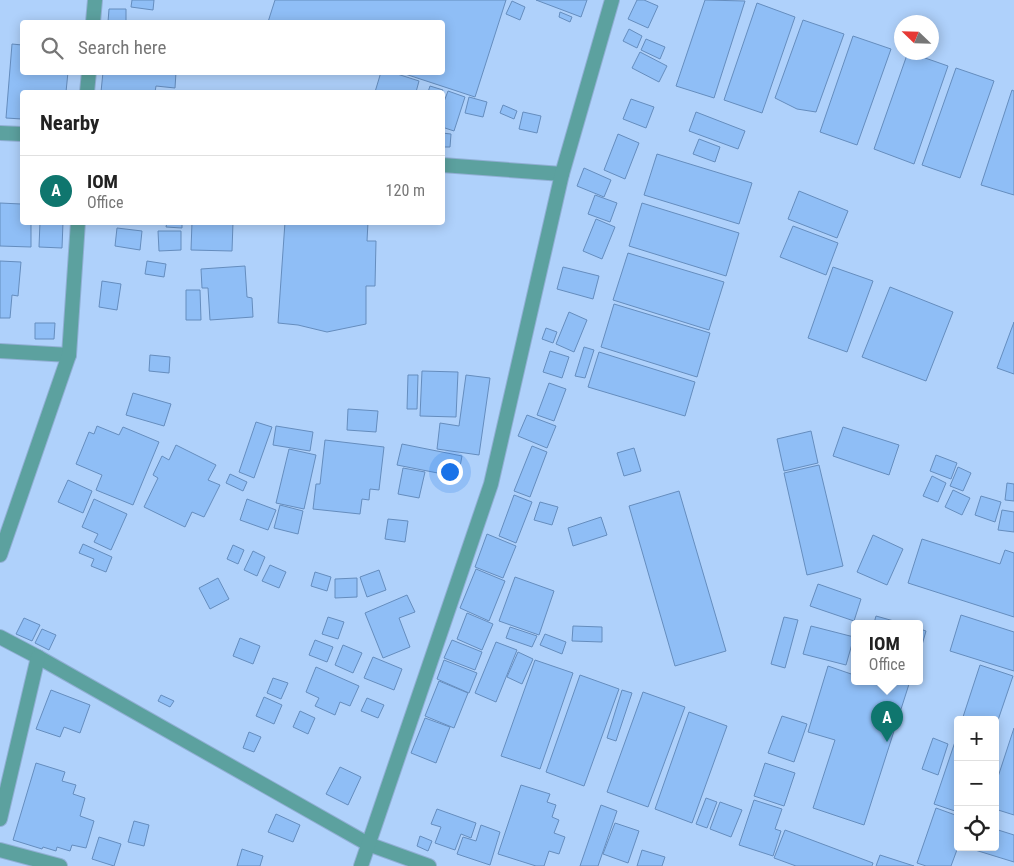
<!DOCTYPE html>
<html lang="en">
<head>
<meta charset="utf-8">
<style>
  :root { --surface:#fff; --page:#f2f2f2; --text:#222; --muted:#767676; --line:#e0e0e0; --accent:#0f766e }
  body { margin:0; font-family:"Roboto Condensed",sans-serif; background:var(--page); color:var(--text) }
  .controls { position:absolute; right:15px; bottom:15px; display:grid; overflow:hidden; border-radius:5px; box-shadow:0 2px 12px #0003 }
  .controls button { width:45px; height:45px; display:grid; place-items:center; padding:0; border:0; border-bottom:1px solid var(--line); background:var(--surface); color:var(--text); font:25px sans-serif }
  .compass { position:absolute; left:894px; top:15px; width:45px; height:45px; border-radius:50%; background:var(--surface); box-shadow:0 2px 12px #0003; rotate:293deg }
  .you { position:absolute; left:449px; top:471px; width:18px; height:18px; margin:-12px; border:4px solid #fff; border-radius:50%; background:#1a73e8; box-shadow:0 0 0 8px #1a73e833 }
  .badge { display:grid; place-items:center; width:32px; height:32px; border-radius:50%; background:var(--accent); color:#fff; font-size:16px; font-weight:700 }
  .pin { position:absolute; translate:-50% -41px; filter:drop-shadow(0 1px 2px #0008) }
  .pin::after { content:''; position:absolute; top:26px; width:18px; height:15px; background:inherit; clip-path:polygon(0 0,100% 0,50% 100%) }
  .popup { position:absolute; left:851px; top:620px; width:72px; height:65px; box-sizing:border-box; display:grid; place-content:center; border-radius:5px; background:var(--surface); filter:drop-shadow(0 1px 4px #0005); font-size:16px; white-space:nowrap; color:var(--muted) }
  .popup b { font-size:19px; color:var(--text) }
  .popup::after { content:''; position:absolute; left:50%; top:100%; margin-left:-10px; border:10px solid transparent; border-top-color:var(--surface) }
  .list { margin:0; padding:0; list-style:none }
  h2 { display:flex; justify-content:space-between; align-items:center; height:65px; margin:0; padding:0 20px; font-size:21px }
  h2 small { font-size:16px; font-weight:400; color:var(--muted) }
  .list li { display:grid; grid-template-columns:32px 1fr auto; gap:15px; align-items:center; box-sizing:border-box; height:70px; padding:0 20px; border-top:1px solid var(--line) }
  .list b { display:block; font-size:19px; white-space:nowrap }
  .list p { margin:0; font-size:16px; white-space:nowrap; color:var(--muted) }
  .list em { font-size:16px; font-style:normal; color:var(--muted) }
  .icon { flex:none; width:28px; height:28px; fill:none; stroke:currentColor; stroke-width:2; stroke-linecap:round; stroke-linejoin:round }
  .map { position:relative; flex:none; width:1014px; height:866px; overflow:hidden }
  .search { position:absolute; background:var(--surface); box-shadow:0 2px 12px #0003; left:20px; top:20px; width:425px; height:55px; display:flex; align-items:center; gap:12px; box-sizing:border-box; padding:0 18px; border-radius:5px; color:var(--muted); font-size:19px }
  .panel { position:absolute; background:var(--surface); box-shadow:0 2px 12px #0003; left:20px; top:90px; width:425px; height:135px; border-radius:5px }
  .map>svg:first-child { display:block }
  .building { fill:#8fbef6; stroke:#658dbe }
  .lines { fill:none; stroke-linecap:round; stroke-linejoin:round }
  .minor-casing { stroke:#90afd4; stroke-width:16 }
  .minor { stroke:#5ca19f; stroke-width:14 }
</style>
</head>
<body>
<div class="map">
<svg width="1014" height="866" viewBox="0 0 1014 866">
  <rect width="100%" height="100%" fill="#afd1fb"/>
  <g class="building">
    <polygon points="132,0 154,0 153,10 131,7"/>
    <polygon points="275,0 506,0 475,97 399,72 442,72 442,22 268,22"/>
    <polygon points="536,0 587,0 581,17"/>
    <polygon points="637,0 644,0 658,6 648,28 628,19"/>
    <polygon points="705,0 745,1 714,98 676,86"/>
    <polygon points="512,1 525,7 520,20 506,14"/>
    <polygon points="757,3 795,17 762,113 724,100"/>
    <polygon points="109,9 126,9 126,22 108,22"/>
    <polygon points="560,12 572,17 570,22 559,17"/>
    <polygon points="803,20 844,34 816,112 797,109 775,98"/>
    <polygon points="629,29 642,36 637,48 623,41"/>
    <polygon points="853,36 891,49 857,145 820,132"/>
    <polygon points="646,39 665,47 660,59 641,50"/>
    <polygon points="12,44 22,45 22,72 68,72 66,92 22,92 22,119 6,118"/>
    <polygon points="640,52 667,66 659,82 632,68"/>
    <polygon points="908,52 948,66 914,164 874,149"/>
    <polygon points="956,68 994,81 960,178 922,165"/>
    <polygon points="103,72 176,72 175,88 156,86 155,92 101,92"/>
    <polygon points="381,72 391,72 419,81 416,92 375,92"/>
    <polygon points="430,86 443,90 442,92 428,92"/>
    <polygon points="1012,90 1014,91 1014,195 981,185"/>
    <polygon points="448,91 465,97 454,131 442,127 442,107"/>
    <polygon points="469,97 487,102 483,117 465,113"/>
    <polygon points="631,99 654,107 646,128 623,119"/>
    <polygon points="503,105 517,111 514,119 500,113"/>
    <polygon points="523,112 541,116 537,133 519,129"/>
    <polygon points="696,112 745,131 738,149 689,131"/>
    <polygon points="442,133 451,134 450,147 442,147"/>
    <polygon points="618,134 639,143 625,179 604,170"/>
    <polygon points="699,139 720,147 715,162 693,154"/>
    <polygon points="657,154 752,183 739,224 644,195"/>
    <polygon points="584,168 611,180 604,197 577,186"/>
    <polygon points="799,191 848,211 837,238 788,219"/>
    <polygon points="595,195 617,203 610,222 588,214"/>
    <polygon points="0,203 21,204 22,222 31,222 31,247 0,246"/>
    <polygon points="642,203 739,233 726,276 629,246"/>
    <polygon points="596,219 615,227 602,259 583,251"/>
    <polygon points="40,222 63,222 62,248 39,247"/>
    <polygon points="167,222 182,222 182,228 166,227"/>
    <polygon points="192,222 233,222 232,251 191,250"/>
    <polygon points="285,222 368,222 367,241 376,241 375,286 366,286 366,324 327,332 298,325 278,323"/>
    <polygon points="793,226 838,243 826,275 780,257"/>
    <polygon points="117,228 142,231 140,250 115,246"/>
    <polygon points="158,231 181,231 181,250 159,251"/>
    <polygon points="628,253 724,282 709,330 613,300"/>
    <polygon points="0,261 21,262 18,296 12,295 10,318 0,318"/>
    <polygon points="147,261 166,264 164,277 145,274"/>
    <polygon points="245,266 247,297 252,298 253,317 210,320 208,288 202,288 201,269"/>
    <polygon points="563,267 599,276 593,299 557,289"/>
    <polygon points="833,267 873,281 847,352 808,338"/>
    <polygon points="102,281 121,284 117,310 99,307"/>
    <polygon points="890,287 953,312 926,381 862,357"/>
    <polygon points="186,290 200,290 201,320 186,320"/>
    <polygon points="614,304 710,333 697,377 601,347"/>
    <polygon points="569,312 587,320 574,352 556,344"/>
    <polygon points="1014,322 1014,374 997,368"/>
    <polygon points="35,323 55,323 54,339 35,339"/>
    <polygon points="546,328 557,332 553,343 542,339"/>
    <polygon points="584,347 594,350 585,378 575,376"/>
    <polygon points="550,351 569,357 562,378 543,372"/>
    <polygon points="599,352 695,382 685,416 588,387"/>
    <polygon points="150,355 170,357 169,373 149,371"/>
    <polygon points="422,371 458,372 456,417 420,416"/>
    <polygon points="408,375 418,375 417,409 407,409"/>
    <polygon points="466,375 490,378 479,455 437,449 440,423 459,426"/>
    <polygon points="549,383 566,389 554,421 537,415"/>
    <polygon points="133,393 171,404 164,426 126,415"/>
    <polygon points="348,409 378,411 376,432 347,430"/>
    <polygon points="527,415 556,426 547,448 518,436"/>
    <polygon points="256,422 272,427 254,478 239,472"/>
    <polygon points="97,426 119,435 123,427 159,442 133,505 96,490 102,475 76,464 89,432 94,434"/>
    <polygon points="276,426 313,432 310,451 273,445"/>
    <polygon points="843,427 899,445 889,475 833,456"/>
    <polygon points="811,431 818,463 784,471 777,439"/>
    <polygon points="325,440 384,447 379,490 370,489 369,500 362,499 360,514 313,509 316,484 320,484"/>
    <polygon points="402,444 462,456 458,477 397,465"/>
    <polygon points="176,445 216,465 208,480 220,485 204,517 192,512 185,527 144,507 158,478 153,475 162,456 169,460"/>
    <polygon points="532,446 547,452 530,497 514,491"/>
    <polygon points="634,448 641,471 624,476 617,453"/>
    <polygon points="289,449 316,455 304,509 276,503"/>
    <polygon points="936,455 957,463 951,479 930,471"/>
    <polygon points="819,465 843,566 807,575 784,473"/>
    <polygon points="958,467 971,473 963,491 950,486"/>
    <polygon points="403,468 425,472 419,498 398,494"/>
    <polygon points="230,474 247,482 243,491 226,483"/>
    <polygon points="932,476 946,483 938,502 923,496"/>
    <polygon points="68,480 92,491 83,513 58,502"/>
    <polygon points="1007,483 1014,484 1014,501 1005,500"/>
    <polygon points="953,490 970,498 962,515 945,507"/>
    <polygon points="679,491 726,651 675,666 629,506"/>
    <polygon points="514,495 532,502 516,543 499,536"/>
    <polygon points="981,496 1001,502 995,522 975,515"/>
    <polygon points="94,499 127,514 111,550 94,542 98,534 82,527"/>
    <polygon points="247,499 276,510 268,530 240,520"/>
    <polygon points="540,502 558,507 552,525 534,520"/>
    <polygon points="280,505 303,511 298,534 274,528"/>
    <polygon points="1002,510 1014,512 1014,532 998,530"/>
    <polygon points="601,517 607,535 573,546 568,528"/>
    <polygon points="388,519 408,521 405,542 385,539"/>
    <polygon points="487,534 516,546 503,578 475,567"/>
    <polygon points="873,535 903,549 887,585 857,572"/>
    <polygon points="922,539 1000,564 1005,550 1014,553 1014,617 908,583"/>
    <polygon points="83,544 112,557 106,572 91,566 94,559 79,553"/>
    <polygon points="233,545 244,550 238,564 227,559"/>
    <polygon points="253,551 265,557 257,576 244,570"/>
    <polygon points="270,565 286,572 279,588 262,581"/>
    <polygon points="476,569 505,581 489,621 460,608"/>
    <polygon points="379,570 386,590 367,597 360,577"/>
    <polygon points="315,572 331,577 327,591 311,586"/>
    <polygon points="515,577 554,591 539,635 499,621"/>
    <polygon points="218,578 229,599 210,609 199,588"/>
    <polygon points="357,578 357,597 335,598 335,579"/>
    <polygon points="818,584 861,599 854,621 810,606"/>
    <polygon points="407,595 415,612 399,618 410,647 383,658 365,613"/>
    <polygon points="467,613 493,624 482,650 457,639"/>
    <polygon points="961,615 1014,632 1014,671 950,651"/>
    <polygon points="876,616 901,623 874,623"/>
    <polygon points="328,617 344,622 338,639 322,634"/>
    <polygon points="784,617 798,620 785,668 771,664"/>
    <polygon points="24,618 40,625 32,641 16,634"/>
    <polygon points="573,626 602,627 602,642 572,641"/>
    <polygon points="811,626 854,637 846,665 803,654"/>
    <polygon points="510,627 537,636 532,647 506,638"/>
    <polygon points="42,629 56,635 49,650 35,643"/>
    <polygon points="920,629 926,631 920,652"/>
    <polygon points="545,634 566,642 562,654 540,645"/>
    <polygon points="240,638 260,646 253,664 233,656"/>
    <polygon points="315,640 333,647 327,662 309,655"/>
    <polygon points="452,640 482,652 475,670 444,658"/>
    <polygon points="496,642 517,650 496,702 475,693"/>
    <polygon points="343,645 362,653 353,673 335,665"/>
    <polygon points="518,652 533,659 522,684 507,677"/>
    <polygon points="373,657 402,669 394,690 364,678"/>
    <polygon points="444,660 477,673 469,693 437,679"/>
    <polygon points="535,660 573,673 540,769 501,756"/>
    <polygon points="980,665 1013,676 995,729 995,720 962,720"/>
    <polygon points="828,666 854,675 854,681 910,681 864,825 813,808 835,740 808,732"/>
    <polygon points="316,667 359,686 350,706 340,702 335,715 315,706 319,698 306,692"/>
    <polygon points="580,675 619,689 584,786 546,772"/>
    <polygon points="273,678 288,683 281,699 267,693"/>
    <polygon points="439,681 468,693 454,728 425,716"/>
    <polygon points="51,690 90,705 80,733 64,727 60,737 36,729"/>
    <polygon points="622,690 632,693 616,741 607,738"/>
    <polygon points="643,692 685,707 648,807 607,792"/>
    <polygon points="161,695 174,701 170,707 158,701"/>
    <polygon points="264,697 282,705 274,724 256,716"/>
    <polygon points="367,698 384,705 378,718 361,711"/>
    <polygon points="300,711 315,718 308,734 293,727"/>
    <polygon points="689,712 727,726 692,823 655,809"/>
    <polygon points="782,716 807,724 794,762 768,753"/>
    <polygon points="425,718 450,727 436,763 411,753"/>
    <polygon points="1014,728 1014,815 995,809 995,786"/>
    <polygon points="249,732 261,737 254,752 243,748"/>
    <polygon points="958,733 958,812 934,804"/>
    <polygon points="933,738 948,744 938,775 922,769"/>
    <polygon points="36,763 65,772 62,781 76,785 73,794 85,798 80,816 94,821 86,848 72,845 70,851 57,847 56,851 43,847 42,849 13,840"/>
    <polygon points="765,763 795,773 784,806 754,796"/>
    <polygon points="340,767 361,777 348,805 326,794"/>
    <polygon points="521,785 550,794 547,802 556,805 552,817 559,820 554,833 565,837 559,854 549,851 544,866 536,866 498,854"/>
    <polygon points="706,798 717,802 707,828 696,824"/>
    <polygon points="754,800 782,809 775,829 781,831 773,856 739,845"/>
    <polygon points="720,802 742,810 731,837 710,829"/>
    <polygon points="601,805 617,811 598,866 580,866"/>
    <polygon points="936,808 958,816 958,847 951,866 926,866 917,863"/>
    <polygon points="437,809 476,823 471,838 461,834 455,850 435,843 441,827 431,824"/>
    <polygon points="276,814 300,825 293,842 268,832"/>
    <polygon points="134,821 149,825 144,846 128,842"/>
    <polygon points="615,823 639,831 628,863 603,854"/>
    <polygon points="481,825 500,832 490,865 457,854 463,837 476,841"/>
    <polygon points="995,829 1014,835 1014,862 975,850 976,847 995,847"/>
    <polygon points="785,830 873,863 872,866 796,866 774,858"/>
    <polygon points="420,836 432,841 428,851 417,846"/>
    <polygon points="99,837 121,844 114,866 92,859"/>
    <polygon points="242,849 263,856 260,866 237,866"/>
    <polygon points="642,850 665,857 662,866 637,866"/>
    <polygon points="880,855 914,866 876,866"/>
  </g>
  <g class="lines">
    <defs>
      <g id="minor">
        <polyline points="93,22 95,0"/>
        <polyline points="87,92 89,72"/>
        <polyline points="0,133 22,134"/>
        <polyline points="442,165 562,174"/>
        <polyline points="0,351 69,355"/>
        <polyline points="0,555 69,355 78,222"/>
        <polyline points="0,637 38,657 368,844 429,866"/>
        <polyline points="0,819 38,657"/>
        <polyline points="0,850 60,866"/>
        <polyline points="361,866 491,484 562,174 612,0"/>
      </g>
    </defs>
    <use href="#minor" class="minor-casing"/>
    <use href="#minor" class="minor"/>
  </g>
</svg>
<div class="controls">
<button>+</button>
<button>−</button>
<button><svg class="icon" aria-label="locate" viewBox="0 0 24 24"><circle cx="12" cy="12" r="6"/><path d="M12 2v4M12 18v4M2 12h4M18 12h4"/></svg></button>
</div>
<svg class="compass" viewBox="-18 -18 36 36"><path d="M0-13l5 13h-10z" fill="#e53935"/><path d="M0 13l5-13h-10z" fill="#767676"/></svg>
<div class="you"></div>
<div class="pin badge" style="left:887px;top:742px">A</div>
<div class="popup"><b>IOM</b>Office</div>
<div class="search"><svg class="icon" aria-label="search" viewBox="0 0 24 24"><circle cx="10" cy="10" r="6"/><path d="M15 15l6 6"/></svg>Search here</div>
<section class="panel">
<h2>Nearby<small></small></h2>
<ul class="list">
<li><span class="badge">A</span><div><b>IOM</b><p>Office</p></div><em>120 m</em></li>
</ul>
</section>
</div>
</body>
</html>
